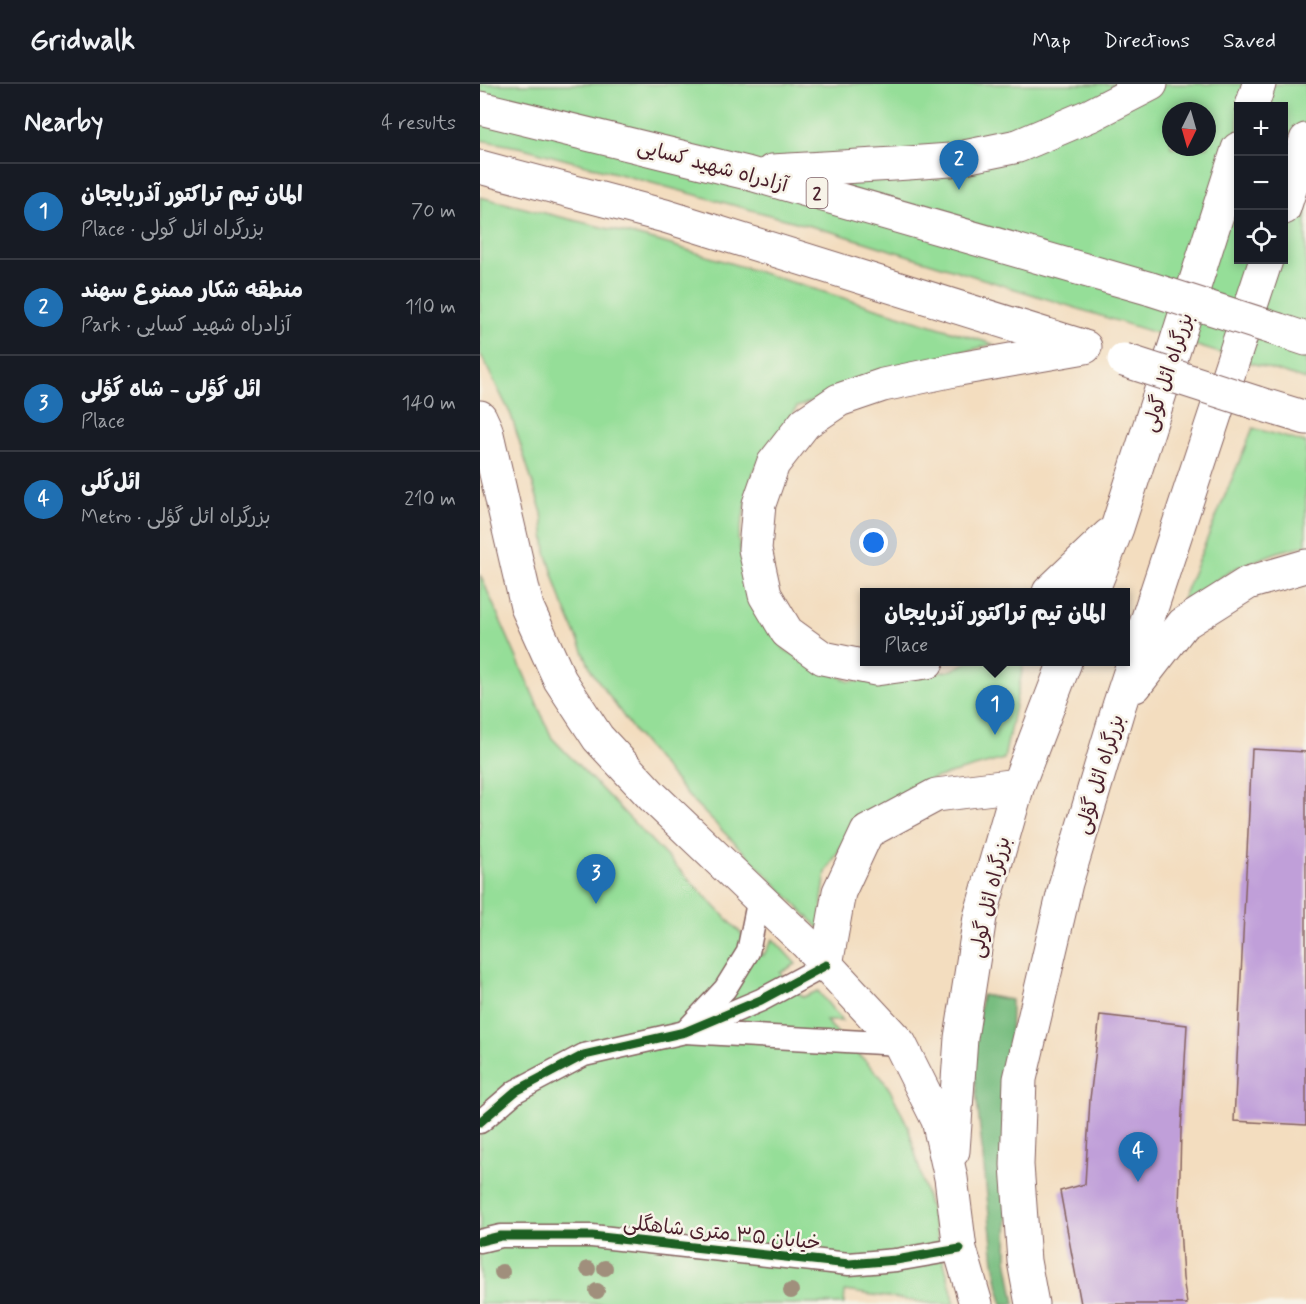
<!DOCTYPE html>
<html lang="en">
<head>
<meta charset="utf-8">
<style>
  :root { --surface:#171b24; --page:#20242c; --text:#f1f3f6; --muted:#9ea1a6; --line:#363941; --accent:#1f6fb2 }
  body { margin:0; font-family:Mynerve,"Playpen Sans Arabic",sans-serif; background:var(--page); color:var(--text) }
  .controls { position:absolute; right:18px; top:18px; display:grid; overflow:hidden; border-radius:0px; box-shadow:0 3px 9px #0003 }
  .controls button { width:54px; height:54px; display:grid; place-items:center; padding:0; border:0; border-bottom:2px solid var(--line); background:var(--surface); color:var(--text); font:30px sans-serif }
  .compass { position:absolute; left:682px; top:18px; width:54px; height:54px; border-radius:50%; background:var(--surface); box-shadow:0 3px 9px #0003; rotate:185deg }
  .you { position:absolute; left:394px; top:459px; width:21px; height:21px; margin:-15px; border:4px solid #fff; border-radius:50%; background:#1a73e8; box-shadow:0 0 0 9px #1a73e833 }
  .badge { display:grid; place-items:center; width:39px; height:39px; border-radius:50%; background:var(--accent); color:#fff; font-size:20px; font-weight:700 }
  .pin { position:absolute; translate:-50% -50px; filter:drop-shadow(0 2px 3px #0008) }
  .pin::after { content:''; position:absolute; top:32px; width:21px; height:18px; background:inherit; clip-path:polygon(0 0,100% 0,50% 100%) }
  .popup { position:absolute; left:380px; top:504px; width:270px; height:78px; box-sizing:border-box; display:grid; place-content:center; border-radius:0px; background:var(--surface); filter:drop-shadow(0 2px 4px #0005); font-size:20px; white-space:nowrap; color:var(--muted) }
  .popup b { font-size:22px; color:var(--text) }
  .popup::after { content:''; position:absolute; left:50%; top:100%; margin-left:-12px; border:12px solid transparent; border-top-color:var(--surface) }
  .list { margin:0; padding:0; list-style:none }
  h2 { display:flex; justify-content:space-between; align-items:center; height:78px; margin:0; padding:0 24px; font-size:26px }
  h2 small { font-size:20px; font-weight:400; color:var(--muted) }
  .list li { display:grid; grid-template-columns:39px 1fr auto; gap:18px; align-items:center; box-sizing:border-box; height:96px; padding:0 24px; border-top:2px solid var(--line) }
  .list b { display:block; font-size:22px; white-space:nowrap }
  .list p { margin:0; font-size:20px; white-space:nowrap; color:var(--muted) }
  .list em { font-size:20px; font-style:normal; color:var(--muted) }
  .icon { flex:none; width:33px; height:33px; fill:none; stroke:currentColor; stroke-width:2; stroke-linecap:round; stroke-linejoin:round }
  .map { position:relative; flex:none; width:826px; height:1220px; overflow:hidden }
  header { display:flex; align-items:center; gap:36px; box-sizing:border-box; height:84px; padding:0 30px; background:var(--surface); border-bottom:2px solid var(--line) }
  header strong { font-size:28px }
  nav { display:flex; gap:33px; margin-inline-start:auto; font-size:21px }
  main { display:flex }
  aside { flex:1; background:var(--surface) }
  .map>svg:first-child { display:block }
  .green { fill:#95de98; stroke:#707e62; stroke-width:1.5; fill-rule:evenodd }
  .forest { fill:#78bd80; stroke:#616e56; stroke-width:1.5 }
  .building { fill:#c09fd9 }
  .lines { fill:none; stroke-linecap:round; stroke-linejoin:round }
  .minor-casing { stroke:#85625f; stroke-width:25 }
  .highway-casing { stroke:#85625f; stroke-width:35 }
  .minor { stroke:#fff; stroke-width:22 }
  .highway { stroke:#fff; stroke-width:33 }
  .highway-bridge-casing { stroke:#85625f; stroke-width:35; stroke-linecap:butt }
  .highway-bridge { stroke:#fff; stroke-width:33 }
  .cycleway-casing { stroke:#f7f3e8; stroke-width:13 }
  .cycleway { stroke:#1b5e20; stroke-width:9 }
  .tree { fill:#a08f7c }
  .labels { text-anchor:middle; stroke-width:5; stroke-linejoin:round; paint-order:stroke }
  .shield { fill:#f7f3e8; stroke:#7e5f64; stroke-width:1.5 }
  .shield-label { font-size:18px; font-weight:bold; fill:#4a1f2b }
  .street-label { font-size:20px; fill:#4a1f2b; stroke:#f7f3e8 }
</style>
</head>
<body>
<header>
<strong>Gridwalk</strong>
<nav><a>Map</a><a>Directions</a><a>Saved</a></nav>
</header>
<main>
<aside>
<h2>Nearby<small>4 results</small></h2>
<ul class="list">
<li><span class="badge">1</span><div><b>المان تیم تراکتور آذربایجان</b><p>Place · بزرگراه ائل گولی</p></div><em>70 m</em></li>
<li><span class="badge">2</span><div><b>منطقه شکار ممنوع سهند</b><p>Park · آزادراه شهید کسایی</p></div><em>110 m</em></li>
<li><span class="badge">3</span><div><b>ائل گؤلی - شاه گؤلی</b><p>Place</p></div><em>140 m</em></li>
<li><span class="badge">4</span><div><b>ائل‌گلی</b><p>Metro · بزرگراه ائل گؤلی</p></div><em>210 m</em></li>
</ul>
</aside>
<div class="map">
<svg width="826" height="1220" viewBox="0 0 826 1220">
  <rect width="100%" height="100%" fill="#f7f3e8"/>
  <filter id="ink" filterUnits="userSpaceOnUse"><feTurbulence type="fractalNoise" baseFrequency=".0167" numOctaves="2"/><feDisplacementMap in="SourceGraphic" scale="12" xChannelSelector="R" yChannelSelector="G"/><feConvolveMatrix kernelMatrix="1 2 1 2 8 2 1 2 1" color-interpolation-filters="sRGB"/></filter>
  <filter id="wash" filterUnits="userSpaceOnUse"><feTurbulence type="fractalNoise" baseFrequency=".008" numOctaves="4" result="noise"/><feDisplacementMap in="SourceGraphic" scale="24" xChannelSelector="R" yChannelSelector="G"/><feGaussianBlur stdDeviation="1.35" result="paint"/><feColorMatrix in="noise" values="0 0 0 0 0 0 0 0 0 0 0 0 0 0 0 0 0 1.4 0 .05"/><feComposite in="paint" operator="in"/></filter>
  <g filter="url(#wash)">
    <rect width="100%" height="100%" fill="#f3ddbf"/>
    <g class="green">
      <path d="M0,0H826V296L356,149L43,64L0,56ZM758,22H804V176H758ZM691,27H727V63H691Z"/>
      <polygon points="0,113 178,157 513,260 399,291 317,323 274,386 258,455 272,519 305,566 368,597 410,598 472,586 488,578 544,578 524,675 451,695 390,728 361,763 346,788 342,816 341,846 208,712 156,650 112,588 82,518 66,468 62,429 31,331 0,269"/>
      <polygon points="773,344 826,359 826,461 798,468 756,484 701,518"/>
      <polygon points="0,490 72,654 283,872 293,855 316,880 300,889 323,913 338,907 362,937 346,937 402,994 410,1006 428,1042 475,1220 454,1220 365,1207 364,1220 0,1220"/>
    </g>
    <polygon class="forest" points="502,911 531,916 527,1174 535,1220 522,1220 514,1178 492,970"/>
    <g id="blocks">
      <g class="building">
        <polygon points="772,665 826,668 826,1041 754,1037"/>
        <polygon points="620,931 707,941 701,1047 699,1126 703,1194 707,1220 601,1220 580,1107 605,1100 610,1015"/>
      </g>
    </g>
  </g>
  <g filter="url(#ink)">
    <use href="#blocks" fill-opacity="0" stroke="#85625f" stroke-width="1.5"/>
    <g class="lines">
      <defs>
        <g id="minor">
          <polyline points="279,814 268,868 245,905 205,948 420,960"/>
          <polyline points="0,1038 36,1007 104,971 205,948 281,916 346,881"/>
          <polyline points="0,1157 21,1152 112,1152 369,1180 416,1176 480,1165"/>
        </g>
        <g id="highway">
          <polyline points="772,22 779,0"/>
          <polyline points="0,24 267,89 671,205"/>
          <polyline points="0,83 185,132 599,261"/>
          <polyline points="292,87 414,80 470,76 538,62 611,31 671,0"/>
          <polyline points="804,124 826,56"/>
          <polyline points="799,246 826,255"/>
          <polyline points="777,319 826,334"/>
          <polyline points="0,333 6,346 47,523 80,596 118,654 172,712 326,859 420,960 458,1036 471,1094 480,1165 496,1220"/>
          <polyline points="569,508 629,451"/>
          <polyline points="612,508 637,444 758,65"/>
          <polyline points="447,578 396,585 343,574 307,548 285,511 275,465 279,420 293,380 325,339 359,316 403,301 479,285 605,263"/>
          <polyline points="655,602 703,540 768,499 826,482"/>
          <polyline points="346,881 359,808 387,748 456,711 538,701"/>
          <polyline points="473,1067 481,954 500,833 538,701 585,578"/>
          <polyline points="552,1220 544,1177 537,1081 540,995 586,799 639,622 786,176"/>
        </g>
      </defs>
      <use href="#minor" class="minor-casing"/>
      <use href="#highway" class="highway-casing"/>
      <use href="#minor" class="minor"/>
      <use href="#highway" class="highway"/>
      <defs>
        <g id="highway-bridge">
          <polyline points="671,205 799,246"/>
          <polyline points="644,276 777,319"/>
        </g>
      </defs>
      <use href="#highway-bridge" class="highway-bridge-casing"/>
      <use href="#highway-bridge" class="highway-bridge"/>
      <defs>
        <g id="cycleway">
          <polyline points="0,1038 36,1007 104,971 205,948 281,916 346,881"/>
          <polyline points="0,1157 21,1152 112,1152 369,1180 416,1176 480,1165"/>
        </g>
      </defs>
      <use href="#cycleway" class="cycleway-casing"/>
      <use href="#cycleway" class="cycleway"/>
    </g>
    <g class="tree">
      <circle cx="125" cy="1184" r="8"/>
      <circle cx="108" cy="1185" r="8"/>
      <circle cx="22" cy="1188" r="8"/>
      <circle cx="117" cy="1207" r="8"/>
      <circle cx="311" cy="1207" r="8"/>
    </g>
  </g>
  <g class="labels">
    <rect class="shield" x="326.5" y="94" width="21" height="30" rx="4.5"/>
    <g class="shield-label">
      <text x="337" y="115">2</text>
    </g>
    <g class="street-label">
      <text transform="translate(233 81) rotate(15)" y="7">آزادراه شهید کسایی</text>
      <text transform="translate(687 288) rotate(-72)" y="7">بزرگراه ائل گولی</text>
      <text transform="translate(619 690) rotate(-73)" y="7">بزرگراه ائل گؤلی</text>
      <text transform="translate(509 813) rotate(-77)" y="7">بزرگراه ائل گولی</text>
      <text transform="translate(242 1148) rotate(6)" y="7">خیابان ۳۵ متری شاهگلی</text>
    </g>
  </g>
</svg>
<div class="controls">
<button>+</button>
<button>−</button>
<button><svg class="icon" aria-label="locate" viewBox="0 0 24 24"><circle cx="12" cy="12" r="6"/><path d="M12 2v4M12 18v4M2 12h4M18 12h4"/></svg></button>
</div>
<svg class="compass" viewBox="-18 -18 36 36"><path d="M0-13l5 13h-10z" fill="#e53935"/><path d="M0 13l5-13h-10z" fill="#9ea1a6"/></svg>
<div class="you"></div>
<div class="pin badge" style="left:515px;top:651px">1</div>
<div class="popup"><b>المان تیم تراکتور آذربایجان</b>Place</div>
<div class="pin badge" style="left:479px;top:106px">2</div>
<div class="pin badge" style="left:116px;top:820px">3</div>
<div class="pin badge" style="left:658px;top:1098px">4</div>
</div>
</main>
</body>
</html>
